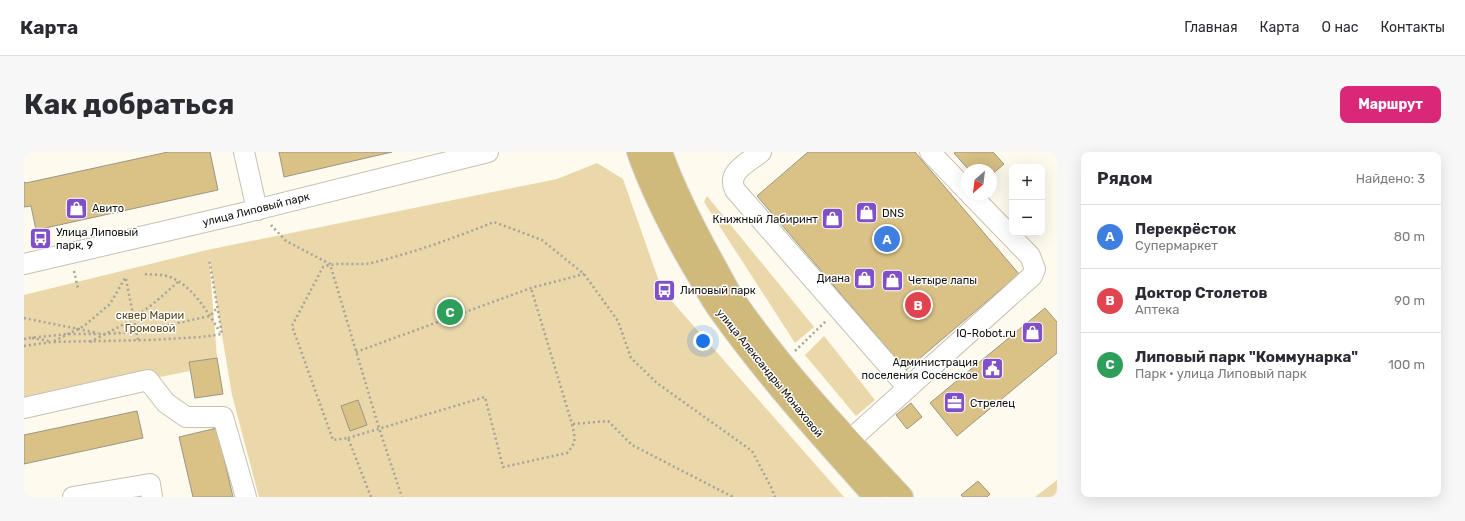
<!DOCTYPE html>
<html lang="ru">
<head>
<meta charset="utf-8">
<style>
  :root { --surface:#fff; --page:#f7f7f7; --text:#2b2b33; --muted:#7c7c81; --line:#e1e1e2; --accent:#db2777 }
  body { margin:0; font-family:Rubik,sans-serif; background:var(--page); color:var(--text) }
  .controls { position:absolute; right:12px; top:12px; display:grid; overflow:hidden; border-radius:8px; box-shadow:0 4px 16px #0002 }
  .controls button { width:36px; height:36px; display:grid; place-items:center; padding:0; border:0; border-bottom:1px solid var(--line); background:var(--surface); color:var(--text); font:20px sans-serif }
  .compass { position:absolute; left:937px; top:12px; width:36px; height:36px; border-radius:50%; background:var(--surface); box-shadow:0 4px 16px #0002; rotate:208deg }
  .you { position:absolute; left:679px; top:189px; width:14px; height:14px; margin:-10px; border:3px solid #fff; border-radius:50%; background:#1a73e8; box-shadow:0 0 0 6px #1a73e833 }
  .badge { display:grid; place-items:center; width:26px; height:26px; border-radius:50%; background:var(--accent); color:#fff; font-size:13px; font-weight:700 }
  .pin { position:absolute; translate:-50% -50%; border:2px solid #fff; box-shadow:0 1px 4px #0006 }
  .list { margin:0; padding:0; list-style:none }
  h2 { display:flex; justify-content:space-between; align-items:center; height:52px; margin:0; padding:0 16px; font-size:17px }
  h2 small { font-size:13px; font-weight:400; color:var(--muted) }
  .list li { display:grid; grid-template-columns:26px 1fr auto; gap:12px; align-items:center; box-sizing:border-box; height:64px; padding:0 16px; border-top:1px solid var(--line) }
  .list b { display:block; font-size:15px; white-space:nowrap }
  .list p { margin:0; font-size:13px; white-space:nowrap; color:var(--muted) }
  .list em { font-size:13px; font-style:normal; color:var(--muted) }
  .map { position:relative; flex:none; width:1033px; height:345px; overflow:hidden; border-radius:8px }
  header { display:flex; align-items:center; gap:24px; box-sizing:border-box; height:56px; padding:0 20px; background:var(--surface); border-bottom:1px solid var(--line) }
  header strong { font-size:19px }
  nav { display:flex; gap:22px; margin-inline-start:auto; font-size:14px }
  .intro { display:flex; align-items:center; justify-content:space-between; box-sizing:border-box; height:96px; padding:0 24px }
  h1 { margin:0; font-size:28px }
  .button { padding:10px 18px; border-radius:8px; background:var(--accent); color:#fff; font-size:14px; font-weight:700 }
  main { display:flex; gap:24px; padding:0 24px }
  aside { flex:1; background:var(--surface); border-radius:8px; box-shadow:0 4px 16px #0002 }
  .map>svg:first-child { display:block }
  .green { fill:#ead7aa }
  .building { fill:#dac286; stroke:#9a9587 }
  .lines { fill:none; stroke-linecap:round; stroke-linejoin:round }
  .minor-casing { stroke:#c7c1b3; stroke-width:22 }
  .major-casing { stroke:#d9d9d8; stroke-width:24 }
  .path { stroke:#a6a399; stroke-width:2.5; stroke-dasharray:2 3; stroke-linecap:butt }
  .minor { stroke:#fff; stroke-width:20 }
  .major { stroke:#cfb97b; stroke-width:22 }
  .labels { text-anchor:middle; stroke-width:3; stroke-linejoin:round; paint-order:stroke }
  .poi-label { font-size:11px; fill:#14120d; stroke:#fff; text-anchor:start }
  .street-label { font-size:11px; fill:#14120d; stroke:#fff }
  .park-label { font-size:11px; fill:#564517; stroke:#fff }
</style>
</head>
<body>
<header>
<strong>Карта</strong>
<nav><a>Главная</a><a>Карта</a><a>О нас</a><a>Контакты</a></nav>
</header>
<div class="intro"><h1>Как добраться</h1><a class="button">Маршрут</a></div>
<main>
<div class="map">
<svg width="1033" height="345" viewBox="0 0 1033 345">
  <rect width="100%" height="100%" fill="#fefaee"/>
  <g class="green">
    <polygon points="573,11 599,27 638,138 820,345 235,345 208,243 185,105 193,206 165,210 166,219 0,252 0,143 183,98 533,27"/>
    <polygon points="683,44 790,175 771,191 680,50"/>
    <polygon points="800,184 851,248 832,264 781,203"/>
    <polygon points="1033,327 1033,345 1011,345 1033,328"/>
  </g>
  <g class="building">
    <polygon points="144,0 186,0 194,38 12,78 7,54 0,55 0,30 2,31"/>
    <polygon points="255,0 368,0 260,25"/>
    <polygon points="784,0 891,0 995,122 882,218 733,44"/>
    <polygon points="932,0 969,0 980,12 967,23 967,18 945,18 930,1"/>
    <polygon points="1021,156 1033,170 1033,201 933,284 906,251"/>
    <polygon points="193,206 199,242 171,246 165,210"/>
    <polygon points="334,248 343,273 326,279 317,254"/>
    <polygon points="887,251 898,265 883,277 872,263"/>
    <polygon points="113,259 119,286 0,312 0,283"/>
    <polygon points="193,276 209,345 169,345 155,285"/>
    <polygon points="954,329 966,342 963,345 939,345 937,343"/>
  </g>
  <g class="lines">
    <defs>
      <g id="minor">
        <polyline points="220,0 233,58"/>
        <path d="M737,0C724,11 702,20 711,38L884,236"/>
        <polyline points="906,0 943,39"/>
        <polyline points="0,112 215,62 464,0"/>
        <polyline points="0,256 124,228 142,251 162,265 199,265 222,345"/>
        <polyline points="825,289 1008,124 1011,117 1006,104 946,42"/>
        <polyline points="49,345 126,332 128,345"/>
      </g>
      <g id="major">
        <path d="M614,0C629,42 649,81 672,120C680,133 687,147 696,159C743,225 797,285 851,345"/>
        <path d="M637,0C651,39 670,76 690,112C697,124 703,138 711,149C760,220 819,282 878,345"/>
      </g>
    </defs>
    <use href="#minor" class="minor-casing"/>
    <use href="#major" class="major-casing"/>
    <g class="path">
      <polyline points="247,73 262,89 306,112 355,276 378,345"/>
      <polyline points="50,119 54,137"/>
      <path d="M121,122C129,123 139,122 146,125C169,134 184,161 196,180"/>
      <polyline points="102,127 114,188"/>
      <polyline points="0,166 74,181"/>
      <polyline points="8,186 25,189"/>
      <polyline points="0,187 5,186 43,182 80,182 112,180 186,164 193,156"/>
      <polyline points="30,189 60,174 86,152 101,126"/>
      <polyline points="66,190 104,170 129,152 154,130"/>
      <polyline points="0,194 28,190 127,188 177,185 198,182 185,107"/>
      <polyline points="771,199 802,169"/>
      <polyline points="332,200 507,136 560,122"/>
      <polyline points="549,272 584,269 608,293 709,345"/>
      <path d="M324,286L461,245L479,315L543,301C553,290 551,286 548,272L507,136"/>
      <path d="M347,345L324,286L309,288L268,174L299,115C314,109 332,114 347,111C389,101 430,86 470,70L518,88L560,122L594,169L607,206L633,231L728,299L748,337L751,345"/>
    </g>
    <use href="#minor" class="minor"/>
    <use href="#major" class="major"/>
  </g>
  <defs>
    <symbol id="shop-square" viewBox="-11 -11 22 22"><rect x="-9" y="-9" width="18" height="18" rx="4" fill="#8050c9" stroke="#fff"/><path d="M-5-2.5h2.3a2.7 3.5 0 0 1 5.4 0H5L5.5 6h-11ZM-1.5-2.5h3a1.5 2.3 0 0 0-3 0Z" fill="#fff"/></symbol>
    <symbol id="bus-square" viewBox="-11 -11 22 22"><rect x="-9" y="-9" width="18" height="18" rx="4" fill="#8050c9" stroke="#fff"/><path d="M-5-6H5V4H4V6H2V4H-2V6H-4V4H-5ZM-3.5-4V0h7V-4ZM-3.5 1.2v1.5H-2V1.2ZM2 1.2v1.5H3.5V1.2Z" fill="#fff"/></symbol>
    <symbol id="civic-square" viewBox="-11 -11 22 22"><rect x="-9" y="-9" width="18" height="18" rx="4" fill="#8050c9" stroke="#fff"/><path d="M-.6-6.5H3V-4.5H.6V-3L4-1V1h2V6H-6V1h2V-1L-.6-3ZM-1.2 2.5V6h2.4V2.5Z" fill="#fff"/></symbol>
    <symbol id="office-square" viewBox="-11 -11 22 22"><rect x="-9" y="-9" width="18" height="18" rx="4" fill="#8050c9" stroke="#fff"/><path d="M-6-3h4V-5.5h4V-3h4V5H-6ZM-1-4.5V-3h2v-1.5ZM-6 0V1H6V0Z" fill="#fff"/></symbol>
  </defs>
  <g fill-rule="evenodd">
    <use href="#shop-square" x="40" y="44" width="25" height="25"/>
    <use href="#shop-square" x="830" y="48" width="25" height="25"/>
    <use href="#shop-square" x="796" y="54" width="25" height="25"/>
    <use href="#bus-square" x="4" y="74" width="25" height="25"/>
    <use href="#shop-square" x="828" y="114" width="25" height="25"/>
    <use href="#shop-square" x="856" y="116" width="25" height="25"/>
    <use href="#bus-square" x="628" y="126" width="25" height="25"/>
    <use href="#shop-square" x="996" y="168" width="25" height="25"/>
    <use href="#civic-square" x="956" y="204" width="25" height="25"/>
    <use href="#office-square" x="918" y="238" width="25" height="25"/>
  </g>
  <g class="labels">
    <g class="poi-label">
      <text x="68" y="60">Авито</text>
      <text x="858" y="65">DNS</text>
      <text x="794" y="71" text-anchor="end">Книжный Лабиринт</text>
      <text x="32" y="84">Улица Липовый<tspan x="32" dy="13">парк, 9</tspan></text>
      <text x="826" y="130" text-anchor="end">Диана</text>
      <text x="884" y="132">Четыре лапы</text>
      <text x="656" y="142">Липовый парк</text>
      <text x="992" y="185" text-anchor="end">IQ-Robot.ru</text>
      <text x="954" y="214" text-anchor="end">Администрация<tspan x="954" dy="13">поселения Сосенское</tspan></text>
      <text x="946" y="255">Стрелец</text>
    </g>
    <g class="street-label">
      <text transform="translate(232 57) rotate(-14)" y="4">улица Липовый парк</text>
      <text transform="translate(746 221) rotate(51)" y="4">улица Александры Монаховой</text>
    </g>
    <g class="park-label">
      <text x="126" y="167">сквер Марии<tspan x="126" dy="13">Громовой</tspan></text>
    </g>
  </g>
</svg>
<div class="controls">
<button>+</button>
<button>−</button>
</div>
<svg class="compass" viewBox="-18 -18 36 36"><path d="M0-13l5 13h-10z" fill="#e53935"/><path d="M0 13l5-13h-10z" fill="#7c7c81"/></svg>
<div class="you"></div>
<div class="pin badge" style="left:863px;top:87px;background:#3f7fe0">A</div>
<div class="pin badge" style="left:894px;top:153px;background:#e0444e">B</div>
<div class="pin badge" style="left:426px;top:160px;background:#2e9e5b">C</div>
</div>
<aside>
<h2>Рядом<small>Найдено: 3</small></h2>
<ul class="list">
<li><span class="badge" style="background:#3f7fe0">A</span><div><b>Перекрёсток</b><p>Супермаркет</p></div><em>80 m</em></li>
<li><span class="badge" style="background:#e0444e">B</span><div><b>Доктор Столетов</b><p>Аптека</p></div><em>90 m</em></li>
<li><span class="badge" style="background:#2e9e5b">C</span><div><b>Липовый парк &quot;Коммунарка&quot;</b><p>Парк · улица Липовый парк</p></div><em>100 m</em></li>
</ul>
</aside>
</main>
</body>
</html>
